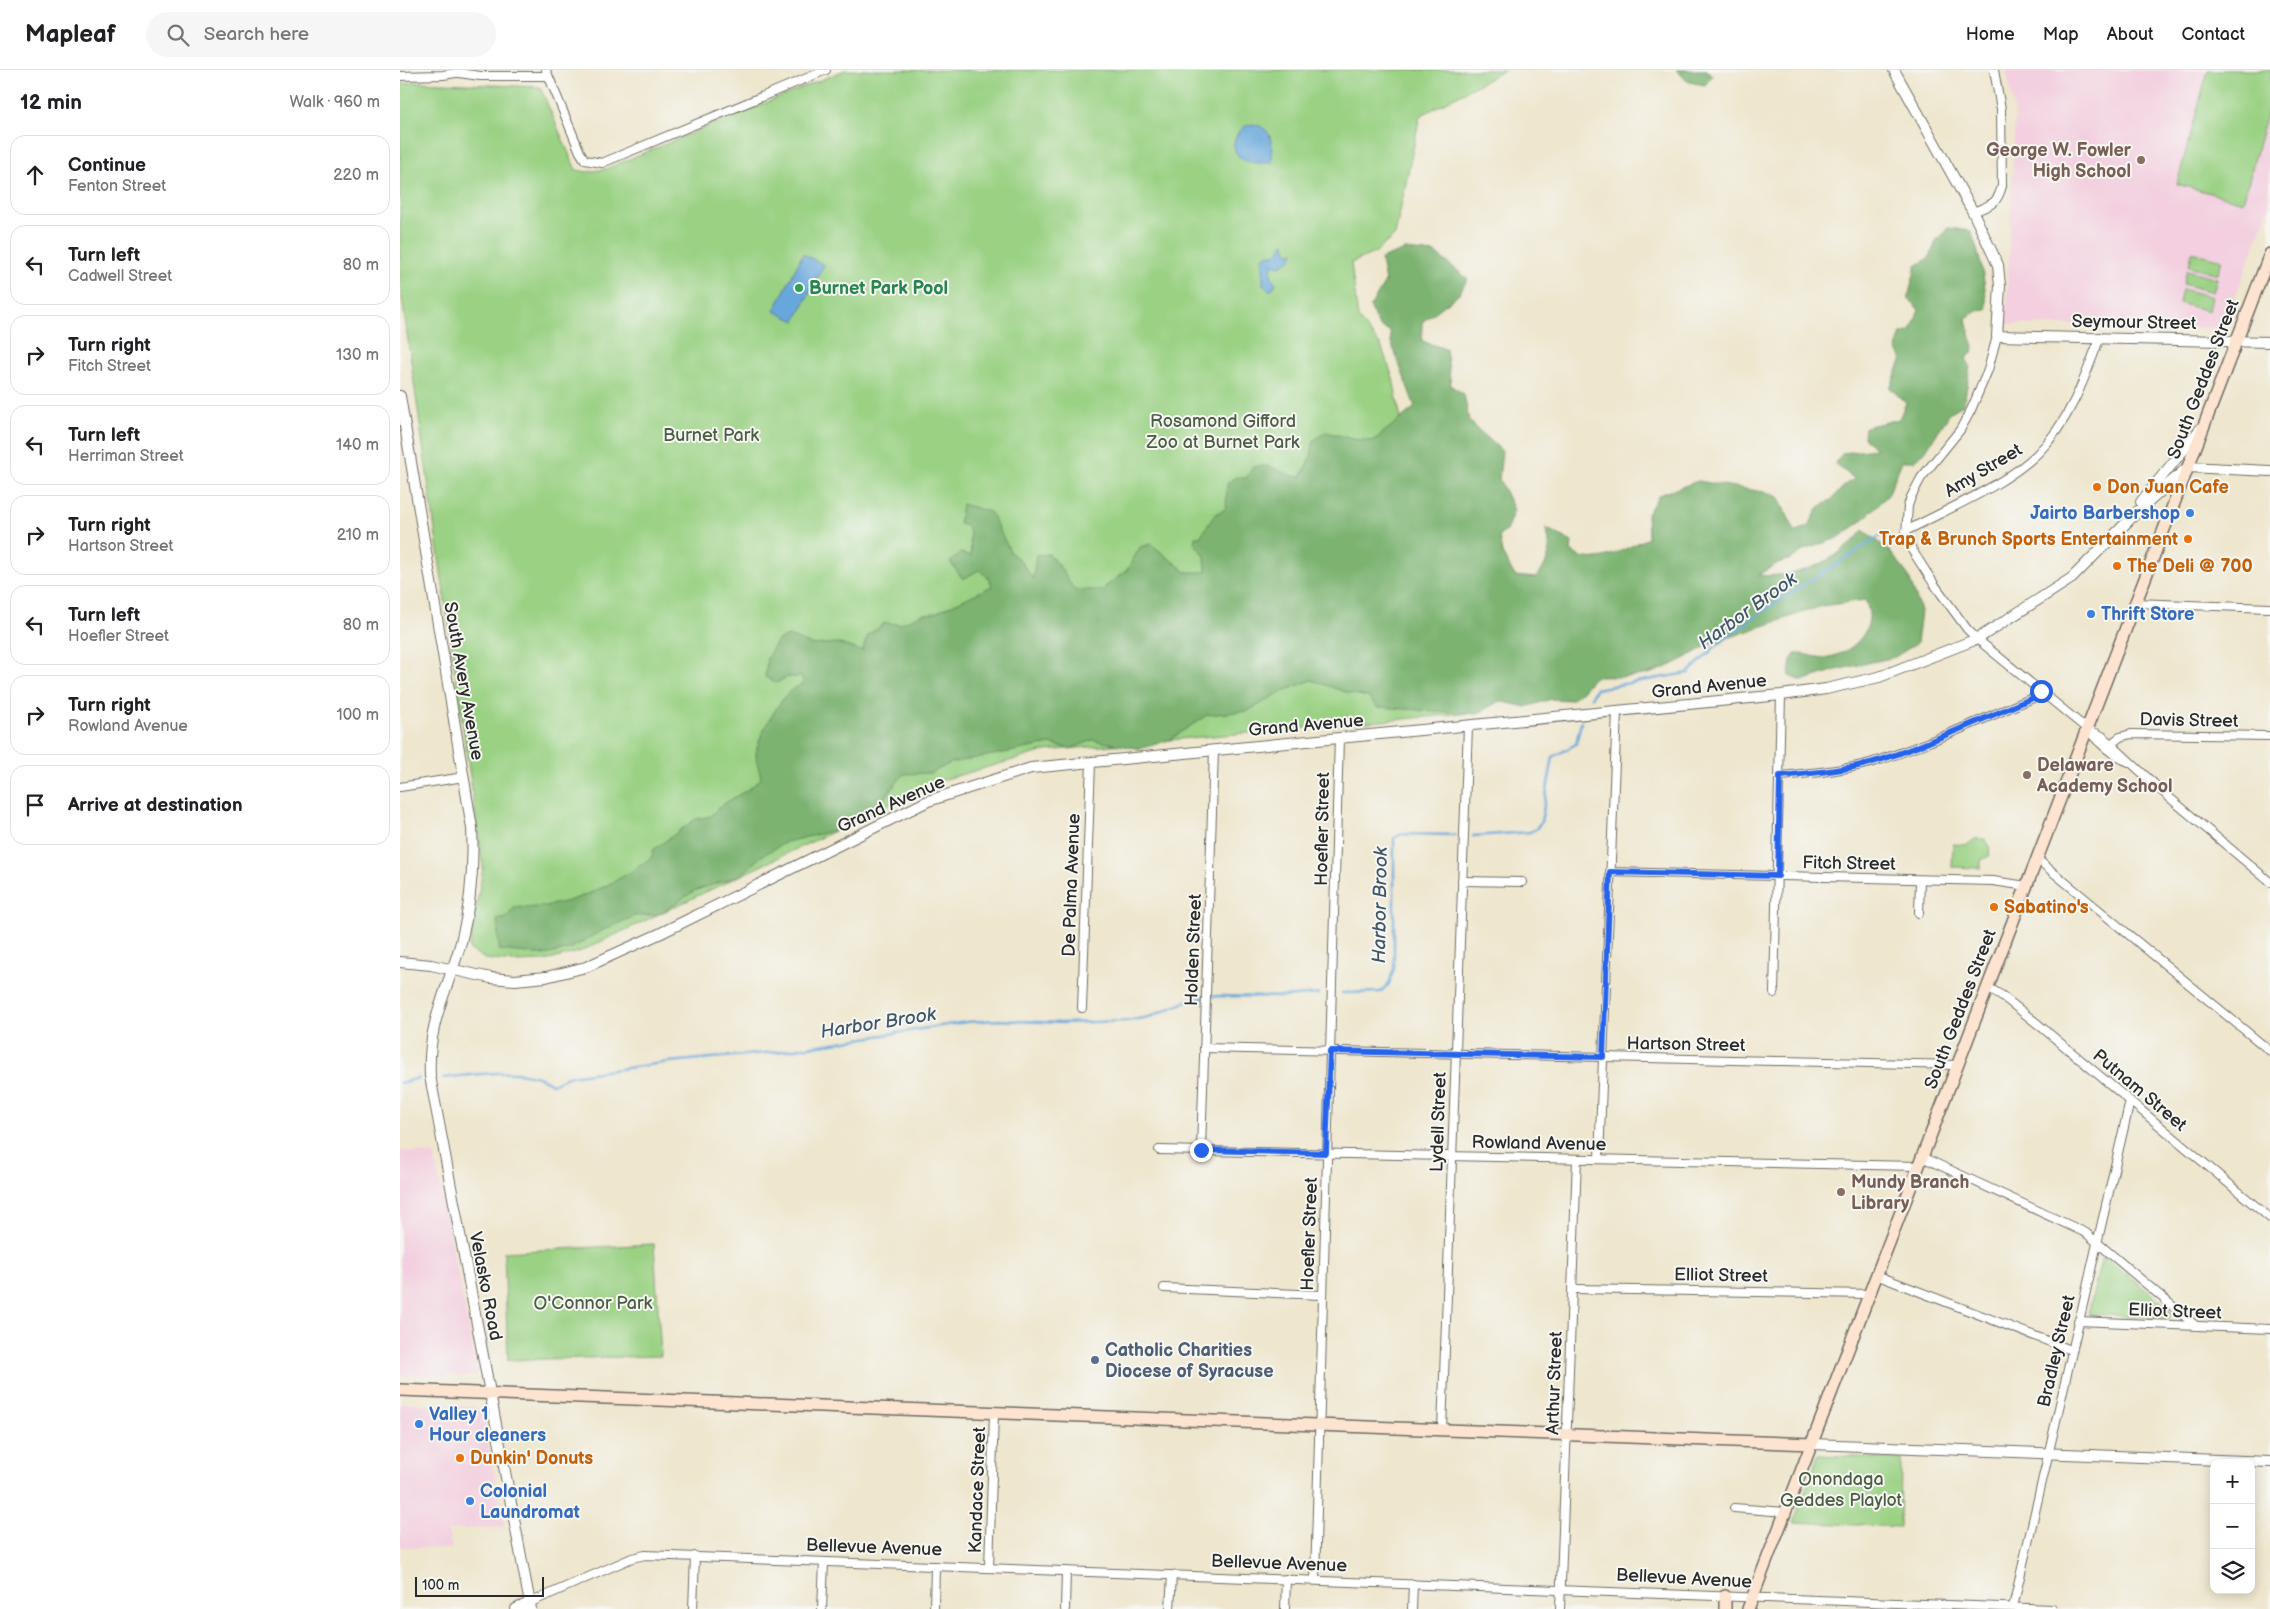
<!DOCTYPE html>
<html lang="en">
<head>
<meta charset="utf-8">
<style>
  :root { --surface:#fff; --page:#f6f6f6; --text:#202124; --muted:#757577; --line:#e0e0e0 }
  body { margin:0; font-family:"Balsamiq Sans",sans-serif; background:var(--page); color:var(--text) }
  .controls { position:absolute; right:15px; bottom:15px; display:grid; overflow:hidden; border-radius:10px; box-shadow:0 2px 12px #0003 }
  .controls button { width:45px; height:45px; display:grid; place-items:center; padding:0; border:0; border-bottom:1px solid var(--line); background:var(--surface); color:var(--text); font:25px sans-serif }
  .scale { position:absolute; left:15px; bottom:12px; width:129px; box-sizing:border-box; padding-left:5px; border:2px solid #2b2b2b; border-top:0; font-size:14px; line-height:18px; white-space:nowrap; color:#2b2b2b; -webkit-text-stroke:4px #f6f6f2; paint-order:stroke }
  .stop { position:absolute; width:15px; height:15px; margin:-11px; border:4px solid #2563eb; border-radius:50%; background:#fff }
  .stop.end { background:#2563eb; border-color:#fff; box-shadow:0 1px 5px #0008 }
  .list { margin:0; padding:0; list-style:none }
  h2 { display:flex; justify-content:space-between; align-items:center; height:65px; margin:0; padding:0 20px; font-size:21px }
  h2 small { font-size:16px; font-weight:400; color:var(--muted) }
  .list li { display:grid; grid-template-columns:32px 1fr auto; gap:15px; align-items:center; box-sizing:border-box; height:80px; margin:0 10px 10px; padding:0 10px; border:1px solid var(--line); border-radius:15px }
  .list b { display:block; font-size:19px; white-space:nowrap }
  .list p { margin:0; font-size:16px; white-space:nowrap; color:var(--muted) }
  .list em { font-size:16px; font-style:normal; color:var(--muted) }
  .icon { flex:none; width:28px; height:28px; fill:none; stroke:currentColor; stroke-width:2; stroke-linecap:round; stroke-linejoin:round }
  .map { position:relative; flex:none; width:1870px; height:1539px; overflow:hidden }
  header { display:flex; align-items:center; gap:30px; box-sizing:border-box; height:70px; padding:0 25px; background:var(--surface); border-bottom:1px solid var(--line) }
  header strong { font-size:24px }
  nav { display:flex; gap:28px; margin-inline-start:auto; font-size:18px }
  .search { width:350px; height:45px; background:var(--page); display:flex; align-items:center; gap:12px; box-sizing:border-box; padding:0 18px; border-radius:28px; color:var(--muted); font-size:19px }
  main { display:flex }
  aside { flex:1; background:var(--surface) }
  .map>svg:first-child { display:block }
  .built { fill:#f3cfdf }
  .green { fill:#9ad183; stroke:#627e57 }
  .forest { fill:#7bb371; stroke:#536f4e }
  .water { fill:#68a7db; stroke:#4a6983 }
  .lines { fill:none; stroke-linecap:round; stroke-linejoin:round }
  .stream { stroke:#68a7db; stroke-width:2.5 }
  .minor-casing { stroke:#6f6c64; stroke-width:10 }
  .tertiary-casing { stroke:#6f6c64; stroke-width:12 }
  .secondary-casing { stroke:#6f6c64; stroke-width:14 }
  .minor { stroke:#fff; stroke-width:8 }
  .tertiary { stroke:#fff; stroke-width:10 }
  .secondary { stroke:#fde4d0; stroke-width:11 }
  .route { stroke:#2563eb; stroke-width:6 }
  .education-dot { fill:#8d6e63; stroke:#f6f6f2; stroke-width:2 }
  .leisure-dot { fill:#2e9e5b; stroke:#f6f6f2; stroke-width:2 }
  .food-dot { fill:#e8710a; stroke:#f6f6f2; stroke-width:2 }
  .shop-dot { fill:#3f7fe0; stroke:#f6f6f2; stroke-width:2 }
  .service-dot { fill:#5c6f8a; stroke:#f6f6f2; stroke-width:2 }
  .labels { text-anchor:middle; stroke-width:4; stroke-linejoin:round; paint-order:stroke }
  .education-label { font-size:18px; font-weight:bold; fill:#785e54; stroke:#f6f6f2; text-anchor:start }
  .leisure-label { font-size:18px; font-weight:bold; fill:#27864d; stroke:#f6f6f2; text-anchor:start }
  .street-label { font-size:18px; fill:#2b2b2b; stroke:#f6f6f2 }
  .park-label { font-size:18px; fill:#4c5d45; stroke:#f6f6f2 }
  .food-label { font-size:18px; font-weight:bold; fill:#c56008; stroke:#f6f6f2; text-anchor:start }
  .shop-label { font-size:18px; font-weight:bold; fill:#366cbe; stroke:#f6f6f2; text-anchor:start }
  .service-label { font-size:18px; font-weight:bold; fill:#4e5e75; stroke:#f6f6f2; text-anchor:start }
  .water-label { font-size:19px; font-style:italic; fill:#405669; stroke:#f6f6f2 }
</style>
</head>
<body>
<header>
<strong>Mapleaf</strong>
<div class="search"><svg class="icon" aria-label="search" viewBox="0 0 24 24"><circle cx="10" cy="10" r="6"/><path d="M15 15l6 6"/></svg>Search here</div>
<nav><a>Home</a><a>Map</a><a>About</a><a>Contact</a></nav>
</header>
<main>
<aside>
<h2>12 min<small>Walk · 960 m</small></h2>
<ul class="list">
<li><svg class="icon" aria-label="ahead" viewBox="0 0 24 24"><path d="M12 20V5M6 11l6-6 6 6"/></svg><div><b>Continue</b><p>Fenton Street</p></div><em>220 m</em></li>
<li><svg class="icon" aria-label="left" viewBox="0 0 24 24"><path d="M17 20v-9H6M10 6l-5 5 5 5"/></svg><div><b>Turn left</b><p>Cadwell Street</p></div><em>80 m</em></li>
<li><svg class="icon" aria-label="right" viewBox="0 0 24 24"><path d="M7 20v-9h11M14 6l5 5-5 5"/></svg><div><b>Turn right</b><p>Fitch Street</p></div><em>130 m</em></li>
<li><svg class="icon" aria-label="left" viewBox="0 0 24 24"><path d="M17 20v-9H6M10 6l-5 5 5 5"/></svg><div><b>Turn left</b><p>Herriman Street</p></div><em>140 m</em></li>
<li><svg class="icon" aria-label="right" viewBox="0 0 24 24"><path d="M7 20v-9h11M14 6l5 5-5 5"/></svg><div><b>Turn right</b><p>Hartson Street</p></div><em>210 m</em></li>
<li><svg class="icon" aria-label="left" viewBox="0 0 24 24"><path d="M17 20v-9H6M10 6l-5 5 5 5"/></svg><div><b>Turn left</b><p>Hoefler Street</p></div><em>80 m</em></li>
<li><svg class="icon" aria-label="right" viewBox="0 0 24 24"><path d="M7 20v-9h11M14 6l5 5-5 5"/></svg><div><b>Turn right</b><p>Rowland Avenue</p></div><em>100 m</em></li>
<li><svg class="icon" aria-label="arrive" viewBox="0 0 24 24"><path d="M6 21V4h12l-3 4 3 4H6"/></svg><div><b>Arrive at destination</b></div></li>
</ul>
</aside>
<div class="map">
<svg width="1870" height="1539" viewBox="0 0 1870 1539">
  <rect width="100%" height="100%" fill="#f6f6f2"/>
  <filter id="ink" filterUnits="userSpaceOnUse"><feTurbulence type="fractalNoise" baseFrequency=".02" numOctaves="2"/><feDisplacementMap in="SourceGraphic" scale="10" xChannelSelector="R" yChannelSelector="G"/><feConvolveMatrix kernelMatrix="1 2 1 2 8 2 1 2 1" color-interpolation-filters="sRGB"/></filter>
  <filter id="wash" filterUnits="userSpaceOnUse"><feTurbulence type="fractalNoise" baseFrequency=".0096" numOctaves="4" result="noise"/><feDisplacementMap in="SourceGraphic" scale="20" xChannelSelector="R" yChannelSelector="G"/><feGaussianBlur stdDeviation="1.12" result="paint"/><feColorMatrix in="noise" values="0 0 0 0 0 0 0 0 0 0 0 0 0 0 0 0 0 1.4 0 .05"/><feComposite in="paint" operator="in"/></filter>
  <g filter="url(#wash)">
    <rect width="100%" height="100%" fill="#eee6cd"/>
    <g class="built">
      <polygon points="1606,0 1870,0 1870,135 1823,258 1606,254 1615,44"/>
      <polygon points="0,1081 34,1084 77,1300 77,1304 73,1306 0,1305"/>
      <polygon points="0,1333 74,1337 81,1341 105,1457 48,1460 52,1479 0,1477"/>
    </g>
    <g class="green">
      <polygon points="445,0 1105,0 1020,46 995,165 976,182 951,193 958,248 981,276 993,308 1002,355 980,522 1071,643 645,681 542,710 179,882 145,891 113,892 85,889 69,879 83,798 0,214 0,14 18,12 140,17 176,100 187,102 205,99"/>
      <polygon points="1808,0 1870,0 1870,32 1843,132 1777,114"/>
      <polygon points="1792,182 1822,190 1818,204 1789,196"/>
      <polygon points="1787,200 1817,208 1813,222 1783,214"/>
      <polygon points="1782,219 1812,227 1809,241 1779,233"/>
      <polygon points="1575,769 1585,769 1590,776 1589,786 1581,790 1581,798 1552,797 1553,774 1567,775"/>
      <polygon points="254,1174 261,1286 108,1290 104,1182"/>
      <polygon points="1704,1186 1769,1238 1772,1242 1770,1248 1688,1244 1702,1187"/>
      <polygon points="1418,1385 1501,1389 1500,1457 1394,1452"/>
    </g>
    <g class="forest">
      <polygon points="1276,0 1307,0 1312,6 1305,15 1289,12"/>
      <path d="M1548,158L1571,161C1581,189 1585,210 1587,240L1577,241L1566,248L1574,280L1566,289L1570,296L1564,334L1551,342L1526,380L1515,391H1502L1488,425L1462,451L1438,468L1406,479L1391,489L1378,493L1358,505C1397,509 1439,491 1463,460L1488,479L1508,505L1521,541L1517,573L1495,587L1436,600L1402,611L1389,606L1391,590L1395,584C1408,583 1420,590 1430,587C1448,583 1467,568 1469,549C1470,543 1467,534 1465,530L1422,536L1307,575C1287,588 1261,603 1237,606C1223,608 1208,606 1194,607L1181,622L1171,630L1151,629L1126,637L1099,631L1077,644L977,637L968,627L948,623L912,610L881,622L848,641L807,645L769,670L740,679L693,670L670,679L650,674L551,693L531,703L504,704L471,744L440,759L386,772L360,787L342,805L294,821L260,844L235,846L201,861L170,879L146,885L99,880L97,848L105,849L115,837C164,841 214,815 252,787L253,780L296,749L311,746C324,728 347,725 361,708C360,700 356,693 356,686C355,671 379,631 390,621C394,618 399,616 404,613L401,607H388L376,613L365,607L367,588L378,570L389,566L412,575L437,573L462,581L468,565L485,553L500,554L523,544L535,543L592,516L589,508L579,500L563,509L550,492L560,483L571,486L570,464L567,456L559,454L562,434L590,442L611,483L620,490L633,509L636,485L649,484L663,501L674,520H704L706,516L727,500L740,477L751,474L786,502H806L805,486L794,473L795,467H800L815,444L826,439L827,414L835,407L846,408L853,397C876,392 881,406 901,407L911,386L914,370L926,362L953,369L973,371L1015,337L991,272L990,261L979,256L970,237L985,212L981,189L1005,180L1035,183L1068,209L1058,225L1022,252V271L1046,279L1051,316L1064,324L1069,351L1102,381L1099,409L1114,440L1106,461L1099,466L1102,483L1115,506L1136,508C1150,491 1152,479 1146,458L1172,472L1171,481C1192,500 1226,478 1248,468L1247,444L1259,425L1298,411L1370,423L1378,427L1395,461L1408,457L1419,437L1430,431L1447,413L1455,409L1435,394L1443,383L1476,379L1464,368L1465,357L1499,349L1506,333L1490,318L1502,289L1496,278L1501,264L1511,261L1519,240L1508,228L1516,196L1530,187L1537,169Z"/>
    </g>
    <g class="water">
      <path d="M851,54C874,56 872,74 872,93C863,93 852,94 844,90C826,81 835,58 851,54Z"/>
      <polygon points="885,173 886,179 889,183 894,182 892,188 881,196 872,194 871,205 876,214 871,220 868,220 863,214 863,188 866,185 878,183 883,174"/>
      <polygon points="403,184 424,195 395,251 374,241"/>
    </g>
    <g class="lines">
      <g class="stream">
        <polyline points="1191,628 1195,619 1288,603 1316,576 1359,544 1486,462"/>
        <polyline points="1073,766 1130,762 1136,759 1141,752 1153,687 1176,674 1181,652"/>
        <polyline points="942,923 980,922 989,914 994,898 994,768 1001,764 1055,765"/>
        <path d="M43,1008C74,1005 126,995 152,1014L170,1006L269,992L376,982L566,952L599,950L661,953L727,951L749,947L793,929L815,926L883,927L919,924"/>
        <polyline points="0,1013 19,1008"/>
      </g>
    </g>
  </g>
  <g filter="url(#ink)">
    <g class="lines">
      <defs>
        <g id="minor">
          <polyline points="146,0 180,82 185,90 202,93 426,0"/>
          <polyline points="59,3 80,6 148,6"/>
          <polyline points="0,6 43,5 62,2"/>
          <path d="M1573,142C1590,135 1597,135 1602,116L1601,39L1594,0"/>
          <path d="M1597,266L1588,300L1571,340L1560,360L1521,408L1511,427L1508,436L1506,464L1512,480L1534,514L1567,559L1577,569L1687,659C1698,672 1712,686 1729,692"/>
          <path d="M1506,461C1547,439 1604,416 1637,384C1669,353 1685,308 1700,267"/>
          <polyline points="1734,533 1870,538"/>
          <polyline points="1691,661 1702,666 1764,723 1870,812"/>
          <polyline points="1711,674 1720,667 1731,664 1870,666"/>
          <path d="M1380,706C1410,703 1441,701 1470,693C1526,676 1579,650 1633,628L1641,621"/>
          <polyline points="0,717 64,707"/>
          <polyline points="1637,789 1870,981"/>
          <polyline points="1210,802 1593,811 1627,816"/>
          <polyline points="1062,811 1122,812"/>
          <polyline points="1519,843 1520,810"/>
          <polyline points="1587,917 1601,925 1639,955 1870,1148"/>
          <polyline points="1374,923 1381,625"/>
          <polyline points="682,938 691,692"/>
          <polyline points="804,978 1557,995"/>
          <polyline points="759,1080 1518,1096"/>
          <polyline points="801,1080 814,680"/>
          <polyline points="1522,1087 1686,1163 1796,1256"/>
          <polyline points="1199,1089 1217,641"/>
          <polyline points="1476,1205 1671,1280"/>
          <polyline points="764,1218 921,1225"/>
          <polyline points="1173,1219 1469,1224"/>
          <polyline points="1678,1251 1870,1259"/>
          <polyline points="1042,1360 1068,656"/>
          <polyline points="1334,1438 1385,1442"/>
          <polyline points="589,1498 594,1343"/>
          <polyline points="915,1510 939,668"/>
          <polyline points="129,1533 232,1488 245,1485 1652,1539"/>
          <polyline points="1613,1537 1730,1031"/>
          <polyline points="293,1539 295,1486"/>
          <polyline points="422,1539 424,1492"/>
          <polyline points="534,1539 535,1496"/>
          <polyline points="665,1539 666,1501"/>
          <polyline points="770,1539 772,1505"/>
          <polyline points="885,1539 886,1509"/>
          <polyline points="1012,1539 1013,1514"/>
          <polyline points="1160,1539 1177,1089"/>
        </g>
        <g id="tertiary">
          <polyline points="1494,0 1573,142 1598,195 1600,216 1597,266 1870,272"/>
          <path d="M0,326L72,758C74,797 71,834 61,872C48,920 27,953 30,1006L131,1539"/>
          <polyline points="1741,432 1803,356"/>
          <polyline points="0,892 31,895 91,908 115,910 146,907 186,897 259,864 528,731 631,698 1381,625 1426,619 1479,607 1577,569 1672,508 1735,444 1788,397 1870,401"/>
          <polyline points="1412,1374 1870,1392"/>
          <polyline points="116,1539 129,1533"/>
        </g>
        <g id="secondary">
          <polyline points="0,1320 1412,1374"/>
          <polyline points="1325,1539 1325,1526"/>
          <polyline points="1348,1539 1870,184"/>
        </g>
      </defs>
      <use href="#minor" class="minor-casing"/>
      <use href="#tertiary" class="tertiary-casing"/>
      <use href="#secondary" class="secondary-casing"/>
      <use href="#minor" class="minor"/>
      <use href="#tertiary" class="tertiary"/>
      <use href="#secondary" class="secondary"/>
    </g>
  </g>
  <g class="lines" filter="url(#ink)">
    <path class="route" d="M801,1080L926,1083L930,981L1203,987L1210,802L1378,806L1380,706C1410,703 1441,701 1470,693C1526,676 1579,650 1633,628L1641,621"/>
  </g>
  <g class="education-dot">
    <circle cx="1741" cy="90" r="5"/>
    <circle cx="1627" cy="705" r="5"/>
    <circle cx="1441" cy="1122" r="5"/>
  </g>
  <circle class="leisure-dot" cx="399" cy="218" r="5"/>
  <g class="food-dot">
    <circle cx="1697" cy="417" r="5"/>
    <circle cx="1788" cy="469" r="5"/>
    <circle cx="1717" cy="496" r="5"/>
    <circle cx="1594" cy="837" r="5"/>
    <circle cx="60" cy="1388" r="5"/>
  </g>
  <g class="shop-dot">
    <circle cx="1790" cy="443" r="5"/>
    <circle cx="1691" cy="544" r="5"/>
    <circle cx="19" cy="1354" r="5"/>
    <circle cx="70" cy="1431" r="5"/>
  </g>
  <circle class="service-dot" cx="695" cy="1290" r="5"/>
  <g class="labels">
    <g class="education-label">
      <text x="1731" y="86" text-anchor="end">George W. Fowler<tspan x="1731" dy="21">High School</tspan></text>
      <text x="1637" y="701">Delaware<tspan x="1637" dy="21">Academy School</tspan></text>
      <text x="1451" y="1118">Mundy Branch<tspan x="1451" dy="21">Library</tspan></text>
    </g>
    <g class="leisure-label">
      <text x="409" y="224">Burnet Park Pool</text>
    </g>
    <g class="street-label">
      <text transform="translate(1734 252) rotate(1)" y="6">Seymour Street</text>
      <text transform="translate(1803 309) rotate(-69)" y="6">South Geddes Street</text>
      <text transform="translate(1583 400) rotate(-31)" y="6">Amy Street</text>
      <text transform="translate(64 611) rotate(80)" y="6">South Avery Avenue</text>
      <text transform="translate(1309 616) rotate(-6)" y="6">Grand Avenue</text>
      <text transform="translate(1789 650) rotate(1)" y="6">Davis Street</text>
      <text transform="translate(906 655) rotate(-5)" y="6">Grand Avenue</text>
      <text transform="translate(491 734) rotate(-24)" y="6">Grand Avenue</text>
      <text transform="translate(922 759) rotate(-89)" y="6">Hoefler Street</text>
      <text transform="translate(1449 793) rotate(1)" y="6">Fitch Street</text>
      <text transform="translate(671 815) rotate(-88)" y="6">De Palma Avenue</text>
      <text transform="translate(793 880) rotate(-88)" y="6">Holden Street</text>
      <text transform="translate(1560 939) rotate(-69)" y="6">South Geddes Street</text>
      <text transform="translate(1286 974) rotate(1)" y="6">Hartson Street</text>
      <text transform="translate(1740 1020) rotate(40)" y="6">Putnam Street</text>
      <text transform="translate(1038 1052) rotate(-88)" y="6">Lydell Street</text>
      <text transform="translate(1139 1073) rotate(1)" y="6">Rowland Avenue</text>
      <text transform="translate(909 1164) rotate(-88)" y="6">Hoefler Street</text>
      <text transform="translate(1321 1205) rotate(1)" y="6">Elliot Street</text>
      <text transform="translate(86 1216) rotate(79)" y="6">Velasko Road</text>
      <text transform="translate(1775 1241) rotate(2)" y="6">Elliot Street</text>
      <text transform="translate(1656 1281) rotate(-77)" y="6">Bradley Street</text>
      <text transform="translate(1154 1313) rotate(-88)" y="6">Arthur Street</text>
      <text transform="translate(577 1420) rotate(-88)" y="6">Kandace Street</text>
      <text transform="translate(474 1477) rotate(2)" y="6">Bellevue Avenue</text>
      <text transform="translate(879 1493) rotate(2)" y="6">Bellevue Avenue</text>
      <text transform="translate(1284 1508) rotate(3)" y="6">Bellevue Avenue</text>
    </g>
    <g class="park-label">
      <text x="823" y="357">Rosamond Gifford<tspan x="823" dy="21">Zoo at Burnet Park</tspan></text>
      <text x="311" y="371">Burnet Park</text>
      <text x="193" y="1239">O'Connor Park</text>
      <text x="1441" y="1415">Onondaga<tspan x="1441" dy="21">Geddes Playlot</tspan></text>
    </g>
    <g class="food-label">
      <text x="1707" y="423">Don Juan Cafe</text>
      <text x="1778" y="475" text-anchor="end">Trap &amp; Brunch Sports Entertainment</text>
      <text x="1727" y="502">The Deli @ 700</text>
      <text x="1604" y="843">Sabatino's</text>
      <text x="70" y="1394">Dunkin' Donuts</text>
    </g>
    <g class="shop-label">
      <text x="1780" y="449" text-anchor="end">Jairto Barbershop</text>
      <text x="1701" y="550">Thrift Store</text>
      <text x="29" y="1350">Valley 1<tspan x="29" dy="21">Hour cleaners</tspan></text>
      <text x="80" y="1427">Colonial<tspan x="80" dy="21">Laundromat</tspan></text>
    </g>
    <g class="service-label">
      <text x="705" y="1286">Catholic Charities<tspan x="705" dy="21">Diocese of Syracuse</tspan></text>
    </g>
    <g class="water-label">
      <text transform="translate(1347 540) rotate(-36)" y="7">Harbor Brook</text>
      <text transform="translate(979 835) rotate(-89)" y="7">Harbor Brook</text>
      <text transform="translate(478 952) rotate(-9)" y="7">Harbor Brook</text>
    </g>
  </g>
</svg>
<div class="controls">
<button>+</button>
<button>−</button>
<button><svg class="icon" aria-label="layers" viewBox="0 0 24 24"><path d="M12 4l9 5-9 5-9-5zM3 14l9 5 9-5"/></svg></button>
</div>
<div class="scale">100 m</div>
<div class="stop" style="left:1641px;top:621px"></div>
<div class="stop end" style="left:801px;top:1080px"></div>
</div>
</main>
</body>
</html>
